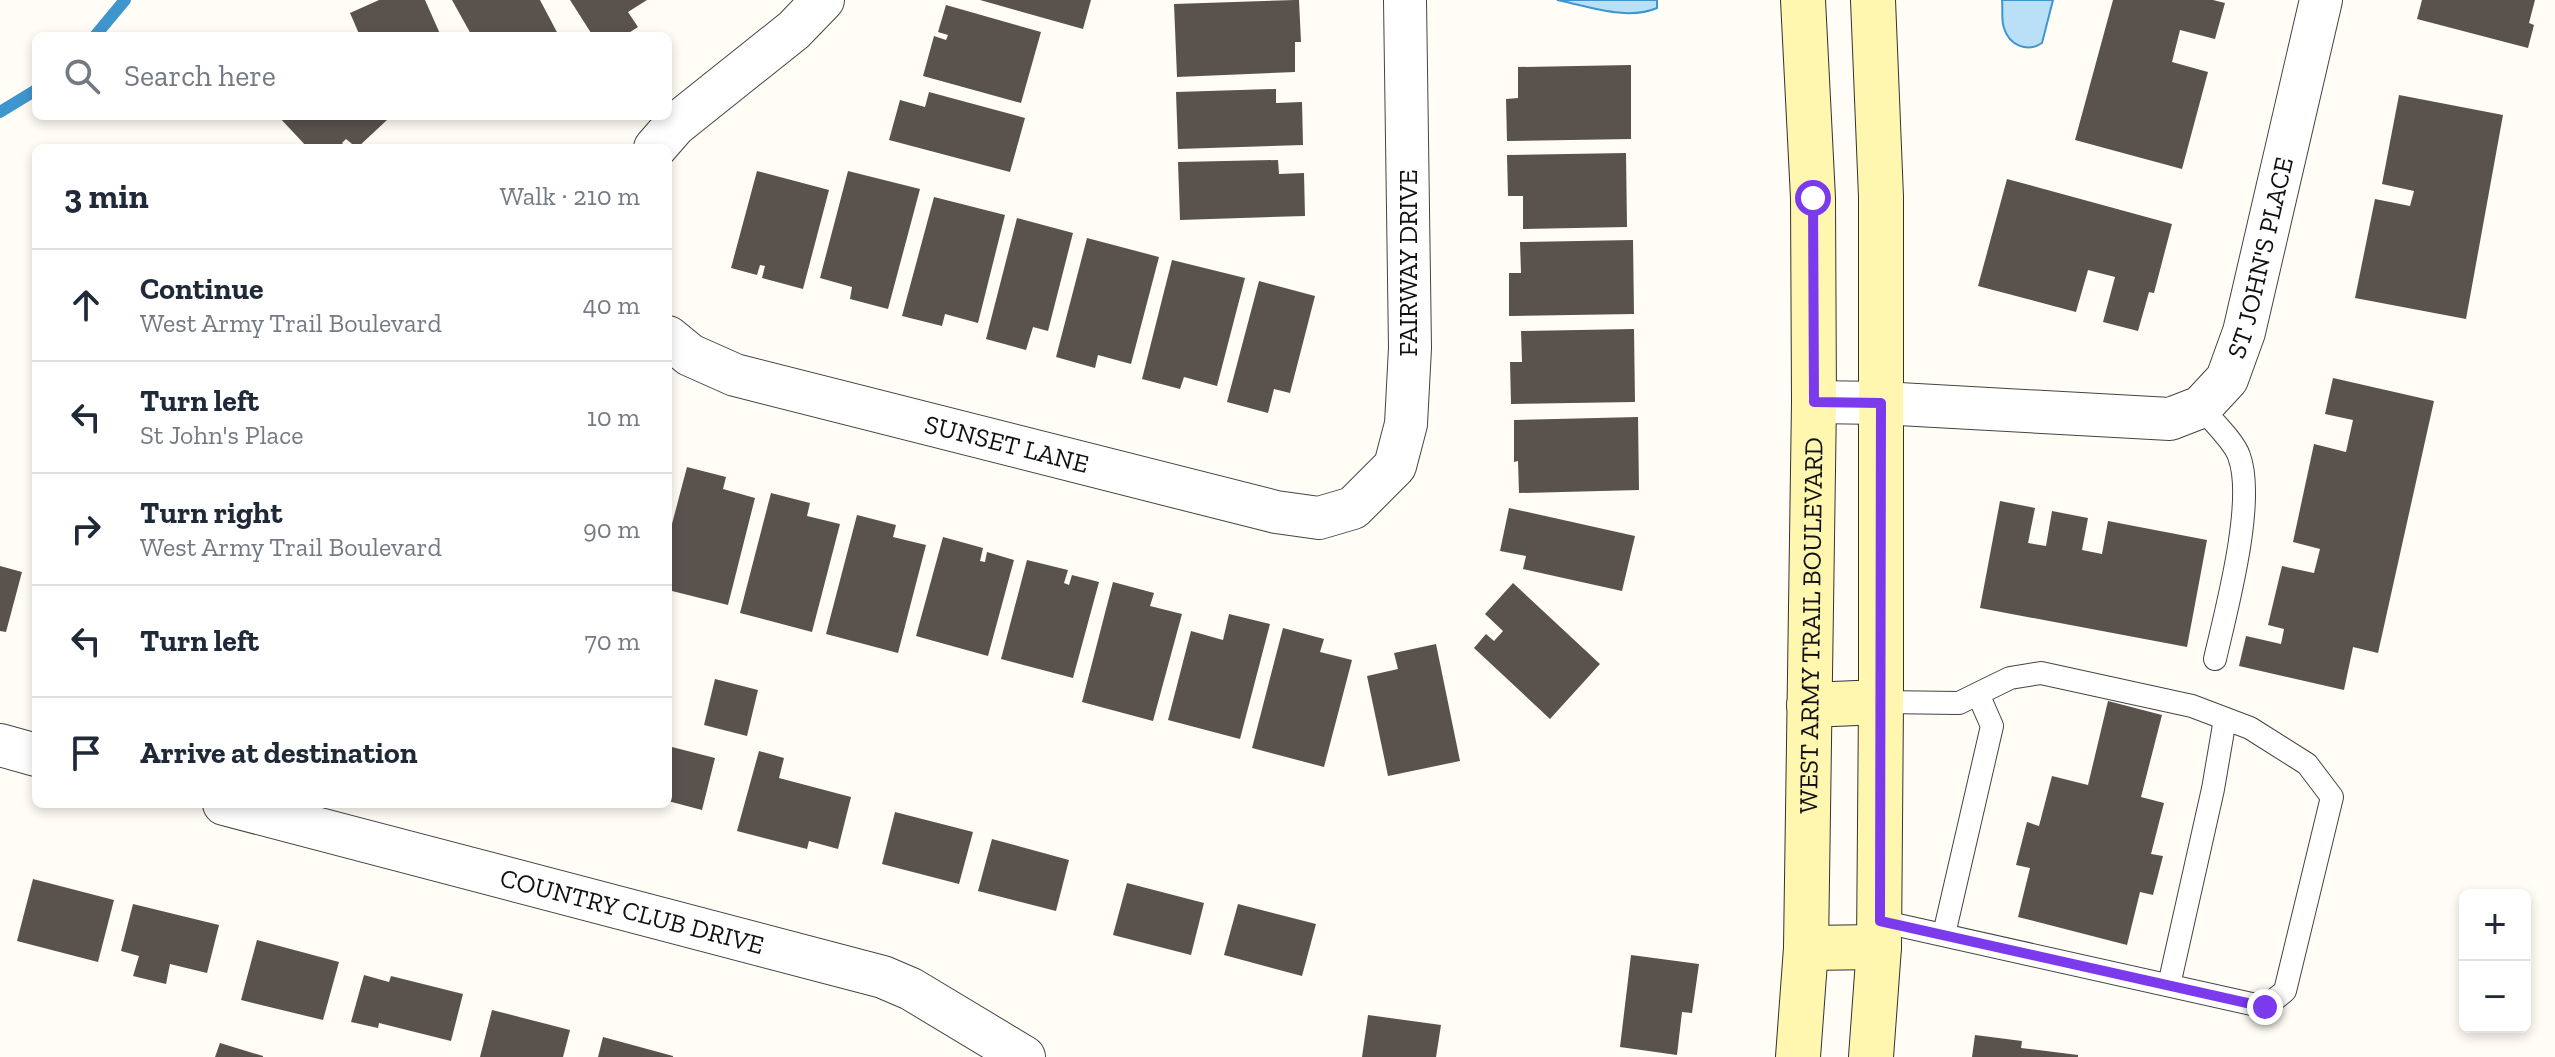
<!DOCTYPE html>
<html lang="en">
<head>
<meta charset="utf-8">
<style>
  :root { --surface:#fff; --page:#f2f2f3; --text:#1f2937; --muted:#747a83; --line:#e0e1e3 }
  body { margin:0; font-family:"Zilla Slab",serif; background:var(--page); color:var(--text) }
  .controls { position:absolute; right:24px; bottom:24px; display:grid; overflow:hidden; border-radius:12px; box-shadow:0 4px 12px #0003 }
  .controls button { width:72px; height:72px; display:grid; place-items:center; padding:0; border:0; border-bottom:2px solid var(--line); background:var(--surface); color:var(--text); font:40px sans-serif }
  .stop { position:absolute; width:24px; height:24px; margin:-18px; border:6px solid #7c3aed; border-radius:50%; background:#fff }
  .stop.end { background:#7c3aed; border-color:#fff; box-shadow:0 2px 8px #0008 }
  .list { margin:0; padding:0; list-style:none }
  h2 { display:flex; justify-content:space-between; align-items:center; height:104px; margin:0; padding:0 32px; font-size:34px }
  h2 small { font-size:26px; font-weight:400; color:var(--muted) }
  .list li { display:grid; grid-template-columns:52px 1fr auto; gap:24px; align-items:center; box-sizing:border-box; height:112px; padding:0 32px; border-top:2px solid var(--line) }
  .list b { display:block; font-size:30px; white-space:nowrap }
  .list p { margin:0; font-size:26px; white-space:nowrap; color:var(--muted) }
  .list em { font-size:26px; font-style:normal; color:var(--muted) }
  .icon { flex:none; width:44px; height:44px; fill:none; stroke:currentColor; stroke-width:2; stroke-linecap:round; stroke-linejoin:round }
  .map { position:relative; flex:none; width:2555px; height:1057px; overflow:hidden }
  .search { position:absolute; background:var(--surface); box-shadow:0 4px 12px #0003; left:32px; top:32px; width:640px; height:88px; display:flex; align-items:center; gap:20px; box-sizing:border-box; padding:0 28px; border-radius:12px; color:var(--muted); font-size:30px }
  .panel { position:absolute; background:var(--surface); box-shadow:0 4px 12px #0003; left:32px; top:144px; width:640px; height:664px; border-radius:12px }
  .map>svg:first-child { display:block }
  .water { fill:#b9e0f7; stroke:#3f96cf; stroke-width:2 }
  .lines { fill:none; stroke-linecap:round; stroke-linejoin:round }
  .stream { stroke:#3f96cf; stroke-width:12 }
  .building { fill:#5a524d }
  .lane-casing { stroke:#444; stroke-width:24 }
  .street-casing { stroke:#444; stroke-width:44 }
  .secondary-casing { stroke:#333; stroke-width:46 }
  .lane { stroke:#fff; stroke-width:22 }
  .street { stroke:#fff; stroke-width:42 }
  .secondary { stroke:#fff6b0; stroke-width:44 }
  .route { stroke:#7c3aed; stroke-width:10 }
  .labels { text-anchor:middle; stroke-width:8; stroke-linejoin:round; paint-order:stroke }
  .street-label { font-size:26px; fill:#111; stroke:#fff }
</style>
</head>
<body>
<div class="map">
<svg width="2555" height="1057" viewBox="0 0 2555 1057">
  <rect width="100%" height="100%" fill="#fffdf5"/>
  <g class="water">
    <path d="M1557,0H1657V8C1627,21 1588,6 1557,0Z"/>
    <path d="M2002,0H2053L2042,43C2027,53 2009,45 2004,28C2001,20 2003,8 2002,0Z"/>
  </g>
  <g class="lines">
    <g class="stream">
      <polyline points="95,36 125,0"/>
      <polyline points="0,112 36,90"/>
    </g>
  </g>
  <g class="building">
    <polygon points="379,0 425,0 441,36 360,36 350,13"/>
    <polygon points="452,0 540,0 559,36 472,36"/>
    <polygon points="570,0 647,0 628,12 638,27 624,36 593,36"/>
    <polygon points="980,0 1091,0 1083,29"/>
    <polygon points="1295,0 1299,0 1301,42 1295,42 1295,72 1177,77 1174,4"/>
    <polygon points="2113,0 2213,0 2225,3 2215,39 2180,30 2172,62 2208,72 2182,169 2075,140"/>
    <polygon points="2422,0 2535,0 2529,23 2534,25 2528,48 2417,19"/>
    <polygon points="946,5 1041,32 1021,103 923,76 934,36 946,40 948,35 938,32"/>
    <polygon points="1631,65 1631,139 1507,141 1506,99 1518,98 1518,67"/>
    <polygon points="1276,89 1276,103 1302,102 1303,145 1178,149 1176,92"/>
    <polygon points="929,92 1025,118 1010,172 889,140 900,100 925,107"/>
    <polygon points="2399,95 2503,115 2466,319 2355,298 2375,199 2410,206 2414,191 2382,184"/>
    <polygon points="278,116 383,116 387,120 357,148 346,139 342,143 347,148 308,148"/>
    <polygon points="1626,153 1627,227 1523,229 1523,196 1508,196 1507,155"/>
    <polygon points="1278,160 1279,174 1304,173 1305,216 1180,220 1178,162"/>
    <polygon points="757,171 829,190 803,289 762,278 765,266 760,265 757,275 731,268"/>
    <polygon points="848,171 920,189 888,309 850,299 852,287 820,278"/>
    <polygon points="2007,179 2172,224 2154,293 2149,292 2138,331 2103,322 2115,277 2088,270 2076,312 1978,286"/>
    <polygon points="934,197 1005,215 978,323 945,314 942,326 902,316"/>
    <polygon points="1017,218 1073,233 1048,331 1033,327 1026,350 986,339"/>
    <polygon points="1087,238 1159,257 1131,364 1098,355 1095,368 1056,357"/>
    <polygon points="1633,240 1634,314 1509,316 1509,273 1521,273 1520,242"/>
    <polygon points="1172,260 1245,278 1217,386 1184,377 1180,389 1142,379"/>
    <polygon points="1259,281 1315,296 1290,393 1274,389 1268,413 1227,402"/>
    <polygon points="1634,329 1635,402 1511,404 1510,362 1522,362 1521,331"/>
    <polygon points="2333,378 2434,401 2378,653 2353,647 2344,690 2239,666 2246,636 2281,644 2284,629 2268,625 2282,566 2314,573 2320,549 2293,542 2314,444 2346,452 2353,420 2325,414"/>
    <polygon points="1638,417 1639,490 1519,493 1518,461 1514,462 1514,420"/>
    <polygon points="687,467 726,477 723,489 755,498 728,605 668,590 668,539"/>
    <polygon points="771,493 810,503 807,516 840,524 812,632 740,613"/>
    <polygon points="2000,501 2035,508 2028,543 2046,546 2052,511 2088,518 2082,550 2102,554 2108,521 2207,540 2187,647 1980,608"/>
    <polygon points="1509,508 1635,536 1622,591 1523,569 1526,556 1500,551"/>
    <polygon points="857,515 896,525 893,537 926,545 898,653 826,634"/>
    <polygon points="943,537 983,548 980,561 985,562 987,552 1014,560 988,656 916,636"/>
    <polygon points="1027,560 1068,570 1064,583 1069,585 1072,575 1099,582 1073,678 1001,659"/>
    <polygon points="0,566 22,572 6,632 0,631"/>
    <polygon points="1113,582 1154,593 1150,606 1182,614 1153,721 1082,702"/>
    <polygon points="1513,583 1600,664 1550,719 1474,648 1486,634 1494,641 1503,631 1485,614"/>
    <polygon points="1229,614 1270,624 1240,739 1168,720 1191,631 1223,640"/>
    <polygon points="1283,628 1324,639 1320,652 1352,660 1324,767 1252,748"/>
    <polygon points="1436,644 1460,761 1388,776 1367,676 1398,669 1394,653"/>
    <polygon points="715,679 758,690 747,736 704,725"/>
    <polygon points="2108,701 2162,715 2141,797 2164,803 2151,854 2163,856 2153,895 2140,892 2127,945 2018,917 2030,868 2016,865 2027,822 2039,826 2052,776 2088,785"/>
    <polygon points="668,746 715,758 702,810 668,801"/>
    <polygon points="759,751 784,758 779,778 851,797 838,849 809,841 807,849 737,831"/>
    <polygon points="895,812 973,832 959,884 882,864"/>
    <polygon points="992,839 1069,860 1056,911 978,891"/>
    <polygon points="33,879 114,900 98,962 17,941"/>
    <polygon points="1127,883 1204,903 1191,955 1113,935"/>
    <polygon points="133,904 219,925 207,973 170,964 166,984 133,976 139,956 121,951"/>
    <polygon points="1238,904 1316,924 1302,976 1224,955"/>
    <polygon points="257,940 339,962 323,1020 241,1000"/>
    <polygon points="1631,955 1699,964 1692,1013 1682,1012 1677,1055 1620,1047"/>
    <polygon points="364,975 389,982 391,976 463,994 451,1041 379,1023 378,1028 351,1022"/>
    <polygon points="492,1010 570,1030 563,1057 480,1057"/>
    <polygon points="1368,1015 1441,1025 1436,1057 1362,1057"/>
    <polygon points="1975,1035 2022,1041 2021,1048 2078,1055 2078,1057 1972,1057"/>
    <polygon points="603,1037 673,1056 673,1057 598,1057"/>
    <polygon points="220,1043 263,1056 263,1057 215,1057"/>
  </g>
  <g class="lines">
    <defs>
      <g id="lane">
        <path d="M2201,407C2211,420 2234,441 2239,456C2256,501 2226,611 2215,659"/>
        <polyline points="1880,921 2265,1007 2285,991 2332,797 2307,764 2250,728 2192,706 2041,673 2010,678 1959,703 1881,702"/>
        <polyline points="1944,934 1992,726 1978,694"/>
        <polyline points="2169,985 2213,789 2225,719"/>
      </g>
      <g id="street">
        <polyline points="655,148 675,125 794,30 823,0"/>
        <path id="s1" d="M668,337L690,355L735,375L1276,512L1319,518L1353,508L1395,466L1406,424L1410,348L1405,0"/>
        <path id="s2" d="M1814,402L1881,403L2170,419L2201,407L2227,379L2244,332L2321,0"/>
        <polyline points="0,745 36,755"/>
        <path id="s3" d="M224,804L883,977L911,989L1024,1057"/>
      </g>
      <g id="secondary">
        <polyline points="1809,705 1881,702"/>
        <polyline points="1806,948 1879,947"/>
        <path id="s4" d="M1798,1057L1806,948L1814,402L1813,198L1803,0"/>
        <polyline points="1871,1057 1879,947 1881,702 1881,197 1873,0"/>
      </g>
    </defs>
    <use href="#lane" class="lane-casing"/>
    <use href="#street" class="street-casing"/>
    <use href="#secondary" class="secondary-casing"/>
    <use href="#lane" class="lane"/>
    <use href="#street" class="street"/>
    <use href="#secondary" class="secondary"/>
  </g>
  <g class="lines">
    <polyline class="route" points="1813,198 1814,402 1881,403 1880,921 2265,1007"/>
  </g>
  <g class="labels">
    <g class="street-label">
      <text dy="9" stroke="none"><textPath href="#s2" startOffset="554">ST JOHN'S PLACE</textPath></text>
      <text transform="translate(1408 263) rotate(-90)" y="9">FAIRWAY DRIVE</text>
      <text dy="9" stroke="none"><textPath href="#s1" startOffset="358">SUNSET LANE</textPath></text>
      <text dy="9" stroke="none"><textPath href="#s4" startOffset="432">WEST ARMY TRAIL BOULEVARD</textPath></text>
      <text dy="9" stroke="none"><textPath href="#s3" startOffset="422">COUNTRY CLUB DRIVE</textPath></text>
    </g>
  </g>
</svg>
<div class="controls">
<button>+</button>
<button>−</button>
</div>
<div class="stop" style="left:1813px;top:198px"></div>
<div class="stop end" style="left:2265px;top:1007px"></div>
<div class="search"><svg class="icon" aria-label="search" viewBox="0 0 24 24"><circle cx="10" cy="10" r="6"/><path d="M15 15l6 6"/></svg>Search here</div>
<section class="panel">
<h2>3 min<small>Walk · 210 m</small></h2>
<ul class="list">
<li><svg class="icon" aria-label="ahead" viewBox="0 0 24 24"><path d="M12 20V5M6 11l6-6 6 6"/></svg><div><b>Continue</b><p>West Army Trail Boulevard</p></div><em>40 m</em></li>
<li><svg class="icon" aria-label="left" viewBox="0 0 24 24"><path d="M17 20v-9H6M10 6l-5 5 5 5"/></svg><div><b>Turn left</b><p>St John's Place</p></div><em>10 m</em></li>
<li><svg class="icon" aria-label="right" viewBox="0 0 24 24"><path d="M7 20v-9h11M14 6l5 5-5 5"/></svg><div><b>Turn right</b><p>West Army Trail Boulevard</p></div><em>90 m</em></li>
<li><svg class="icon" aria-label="left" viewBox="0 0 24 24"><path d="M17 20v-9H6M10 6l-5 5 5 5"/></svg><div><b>Turn left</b></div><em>70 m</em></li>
<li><svg class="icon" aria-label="arrive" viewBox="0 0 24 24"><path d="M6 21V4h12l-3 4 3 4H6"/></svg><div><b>Arrive at destination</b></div></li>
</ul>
</section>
</div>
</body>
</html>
